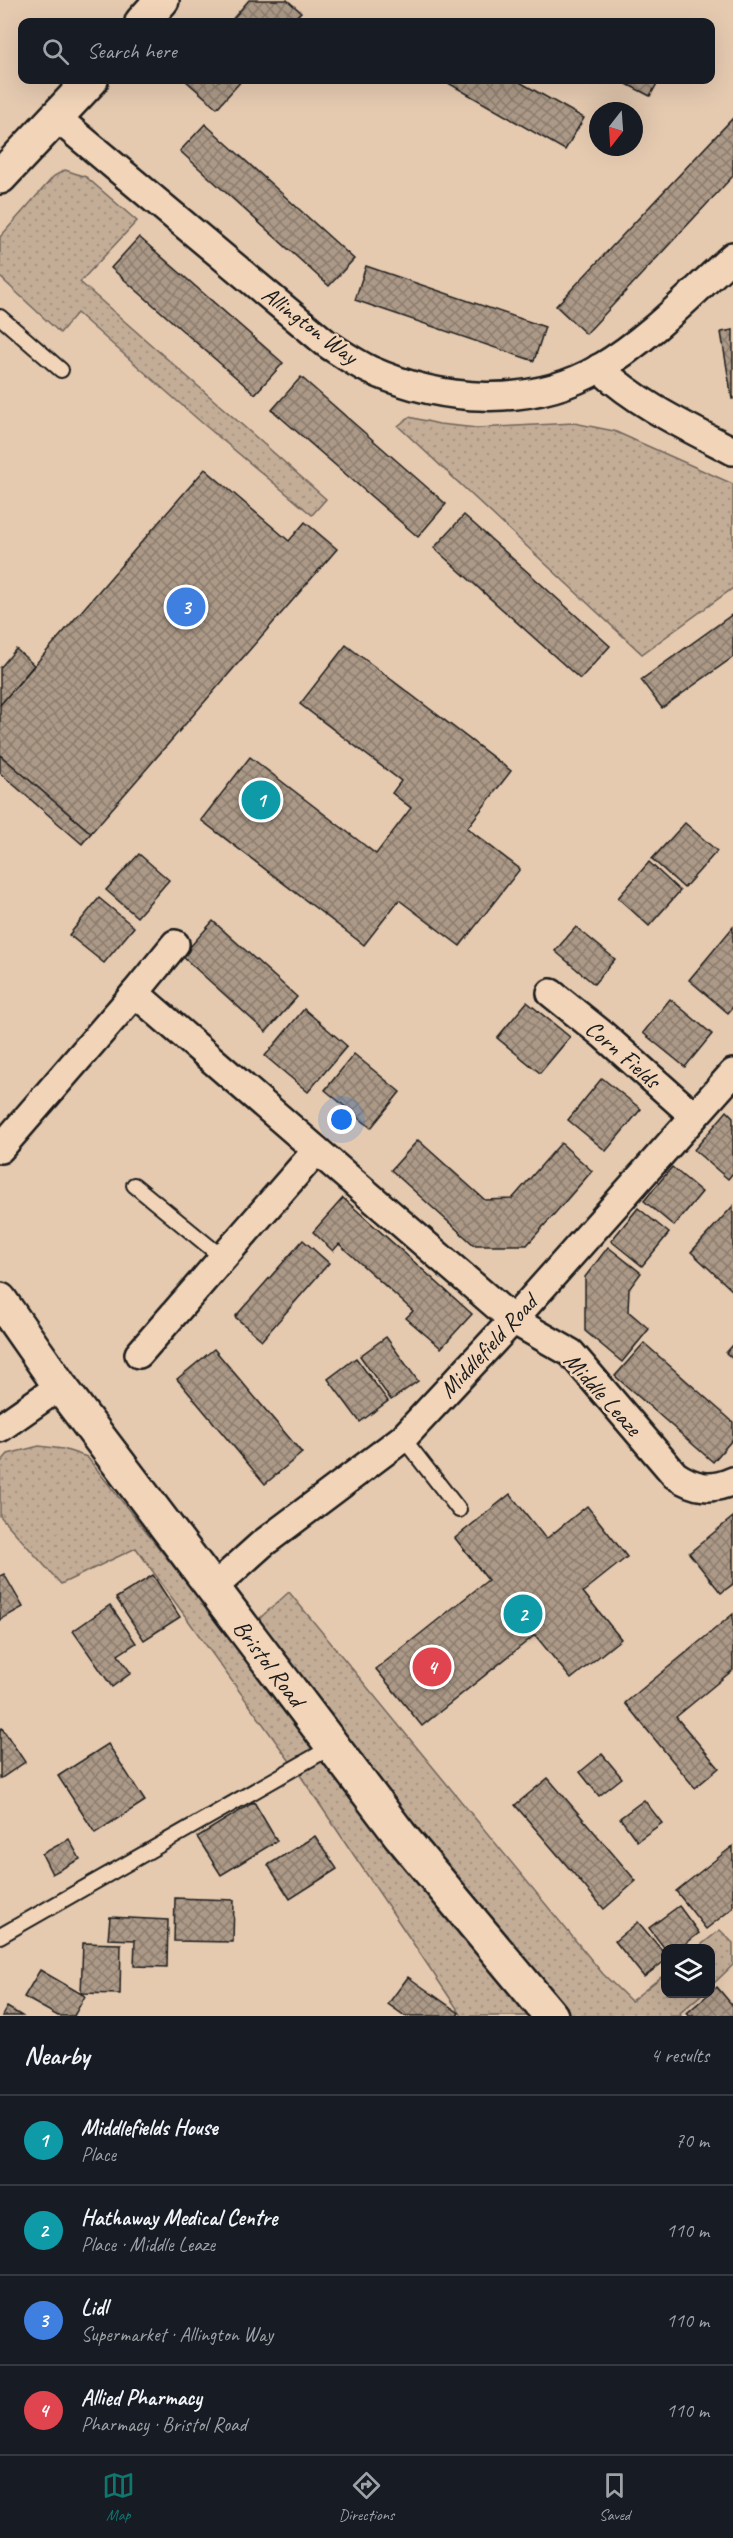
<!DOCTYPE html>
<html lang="en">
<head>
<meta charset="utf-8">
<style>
  :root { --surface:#171b24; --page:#242831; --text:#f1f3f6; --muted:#9ea1a6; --line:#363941; --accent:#0f766e }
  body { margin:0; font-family:Caveat,sans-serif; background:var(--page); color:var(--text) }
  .controls { position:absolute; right:18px; bottom:18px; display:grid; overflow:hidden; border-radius:12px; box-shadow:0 6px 24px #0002 }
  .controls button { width:54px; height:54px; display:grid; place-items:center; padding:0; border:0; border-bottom:2px solid var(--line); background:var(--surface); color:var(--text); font:30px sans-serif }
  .compass { position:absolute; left:589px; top:102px; width:54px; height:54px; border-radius:50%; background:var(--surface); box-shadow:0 6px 24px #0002; rotate:197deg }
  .you { position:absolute; left:342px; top:1120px; width:21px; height:21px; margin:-15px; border:4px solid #fff; border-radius:50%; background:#1a73e8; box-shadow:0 0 0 9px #1a73e833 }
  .badge { display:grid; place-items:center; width:39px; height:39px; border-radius:50%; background:var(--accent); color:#fff; font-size:20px; font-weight:700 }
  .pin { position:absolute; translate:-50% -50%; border:3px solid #fff; box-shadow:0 2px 6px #0006 }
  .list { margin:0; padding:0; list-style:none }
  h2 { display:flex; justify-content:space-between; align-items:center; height:78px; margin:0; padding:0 24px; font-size:26px }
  h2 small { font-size:20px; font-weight:400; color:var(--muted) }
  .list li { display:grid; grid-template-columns:39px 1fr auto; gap:18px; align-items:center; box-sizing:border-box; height:90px; padding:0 24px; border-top:2px solid var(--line) }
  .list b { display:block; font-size:22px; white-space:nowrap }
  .list p { margin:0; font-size:20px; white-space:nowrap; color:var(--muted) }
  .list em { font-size:20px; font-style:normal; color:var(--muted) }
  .icon { flex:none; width:33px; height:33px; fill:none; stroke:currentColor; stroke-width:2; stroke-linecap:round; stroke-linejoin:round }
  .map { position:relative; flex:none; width:733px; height:2016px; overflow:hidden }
  .search { position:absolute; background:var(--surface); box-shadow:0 6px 24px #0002; left:18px; right:18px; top:18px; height:66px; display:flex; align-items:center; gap:15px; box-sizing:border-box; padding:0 21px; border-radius:12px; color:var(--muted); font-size:22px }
  .sheet { height:438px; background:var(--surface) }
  nav { display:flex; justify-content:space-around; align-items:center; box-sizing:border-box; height:84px; border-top:2px solid var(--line); background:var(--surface); font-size:16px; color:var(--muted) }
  nav a { display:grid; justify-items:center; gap:3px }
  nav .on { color:var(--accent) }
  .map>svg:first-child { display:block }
  .grass { fill:url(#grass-dots); stroke:#70645a; stroke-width:1.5 }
  .building { fill:url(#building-cross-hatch); stroke:#1c1c1c; stroke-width:1.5 }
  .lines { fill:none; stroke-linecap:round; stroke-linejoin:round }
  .lane-casing { stroke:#1c1c1c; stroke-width:18 }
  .street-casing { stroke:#1c1c1c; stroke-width:32 }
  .secondary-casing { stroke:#1c1c1c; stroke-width:38 }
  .primary-casing { stroke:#1c1c1c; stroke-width:38 }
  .lane { stroke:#f2d5b9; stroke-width:14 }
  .street { stroke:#f2d5b9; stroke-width:27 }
  .secondary { stroke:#f2d5b9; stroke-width:33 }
  .primary { stroke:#f2d5b9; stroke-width:33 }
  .labels { text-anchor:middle; stroke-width:5; stroke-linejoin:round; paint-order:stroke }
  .street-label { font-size:24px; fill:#1c1c1c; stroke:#f2d5b9 }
</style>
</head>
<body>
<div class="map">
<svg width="733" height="2016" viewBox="0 0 733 2016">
  <defs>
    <pattern id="grass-dots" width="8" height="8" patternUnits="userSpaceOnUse" patternTransform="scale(1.5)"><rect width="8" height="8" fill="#c3ad97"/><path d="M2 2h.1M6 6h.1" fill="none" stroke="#a79482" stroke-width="1.8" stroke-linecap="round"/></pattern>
    <pattern id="building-cross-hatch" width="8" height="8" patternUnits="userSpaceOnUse" patternTransform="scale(1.5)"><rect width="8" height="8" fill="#ac9987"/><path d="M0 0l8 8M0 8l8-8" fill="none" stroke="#8b7c6e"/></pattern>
  </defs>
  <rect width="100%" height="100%" fill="#e5cab0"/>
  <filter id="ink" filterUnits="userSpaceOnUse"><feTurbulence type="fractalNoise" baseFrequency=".0167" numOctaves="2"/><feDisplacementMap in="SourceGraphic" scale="12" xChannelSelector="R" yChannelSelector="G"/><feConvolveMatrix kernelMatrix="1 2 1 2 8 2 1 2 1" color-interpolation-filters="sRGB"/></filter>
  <g filter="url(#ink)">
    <g class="grass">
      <polygon points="65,170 86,177 137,221 80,282 326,499 312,515 201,422 77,313 60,333 0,277 0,237 54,176"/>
      <polygon points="409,417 439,424 477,428 574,423 614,431 733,484 733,588 642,654 398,426"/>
      <polygon points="39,1446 63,1449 87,1457 233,1642 289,1592 603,1974 631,2001 665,1974 666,1994 702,1994 680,2013 681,2016 462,2016 302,1778 136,1548 61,1584 0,1516 0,1463 8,1454"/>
      <polygon points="720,1930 733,1943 733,1965 711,1986 710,1948 697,1948"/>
    </g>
    <g class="building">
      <polygon points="249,0 287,0 301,12 291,22 230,22"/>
      <polygon points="185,80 242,80 217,108"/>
      <polygon points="443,80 516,80 584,118 565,150"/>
      <polygon points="619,80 659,80 650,96"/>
      <polygon points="733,118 733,176 586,334 556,306"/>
      <polygon points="205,124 354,259 329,286 180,151"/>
      <polygon points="139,237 283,363 255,394 111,268"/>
      <polygon points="366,266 545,327 534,361 355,300"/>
      <polygon points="733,330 733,399 732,399 721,332"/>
      <polygon points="301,377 446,504 418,537 272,410"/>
      <polygon points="205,469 289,541 305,522 337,549 91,833 0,755 0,705"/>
      <polygon points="464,515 610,646 580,679 434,548"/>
      <polygon points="733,614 733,657 662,708 641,680"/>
      <polygon points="346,645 511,771 467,828 520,869 460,946 399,900 364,945 201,820 250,757 376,854 411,808 392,793 401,781 300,704"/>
      <polygon points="16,649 34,665 0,705 0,668"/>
      <polygon points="0,755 91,833 82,844 0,773"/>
      <polygon points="685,823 717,851 684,888 652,859"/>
      <polygon points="139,854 169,880 137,917 106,890"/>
      <polygon points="649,862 680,891 649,926 618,898"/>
      <polygon points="99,898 134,927 104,963 69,935"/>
      <polygon points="213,921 297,997 266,1032 182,956"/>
      <polygon points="576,927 615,959 594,984 555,951"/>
      <polygon points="733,927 733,1007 728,1013 689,980"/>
      <polygon points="670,999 712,1034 685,1067 643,1033"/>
      <polygon points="527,1002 570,1037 540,1073 497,1038"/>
      <polygon points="304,1009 347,1046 308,1092 265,1056"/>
      <polygon points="354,1054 400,1092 371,1128 325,1090"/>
      <polygon points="602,1078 641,1109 606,1151 568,1120"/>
      <polygon points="727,1111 733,1117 733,1173 728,1179 694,1150"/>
      <polygon points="418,1140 485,1200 512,1199 561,1143 592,1171 527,1245 474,1245 391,1170"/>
      <polygon points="672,1167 702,1192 674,1226 644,1201"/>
      <polygon points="343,1198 472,1314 441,1348 406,1318 413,1311 339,1244 333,1251 313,1232"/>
      <polygon points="733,1206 733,1291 691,1252"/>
      <polygon points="638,1208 669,1233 642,1266 611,1241"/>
      <polygon points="303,1240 329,1263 262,1340 235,1317"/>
      <polygon points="608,1247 641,1273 629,1289 628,1311 649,1329 622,1362 585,1331 585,1277"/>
      <polygon points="386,1337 418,1381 391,1400 360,1356"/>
      <polygon points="644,1343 733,1422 733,1439 713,1462 615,1376"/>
      <polygon points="733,1345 733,1359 726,1353"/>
      <polygon points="214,1349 302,1453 265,1484 177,1379"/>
      <polygon points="356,1358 388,1401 360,1422 328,1379"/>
      <polygon points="510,1494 546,1539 587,1506 627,1557 583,1592 621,1639 571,1679 535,1635 422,1726 376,1669 488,1580 455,1538"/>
      <polygon points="733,1517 733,1584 721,1593 689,1553"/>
      <polygon points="4,1574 23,1607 0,1620 0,1576"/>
      <polygon points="153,1575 180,1617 144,1640 116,1598"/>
      <polygon points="110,1605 136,1643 118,1655 131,1673 112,1687 73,1631"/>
      <polygon points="733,1614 733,1670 676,1717 719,1768 695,1788 625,1703"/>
      <polygon points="2,1728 25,1762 0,1779 0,1730"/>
      <polygon points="108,1744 145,1801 95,1833 58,1776"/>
      <polygon points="602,1754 622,1778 599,1796 580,1772"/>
      <polygon points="548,1778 636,1881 604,1909 515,1805"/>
      <polygon points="644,1800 662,1823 637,1841 620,1818"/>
      <polygon points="254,1802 277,1841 221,1875 197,1837"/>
      <polygon points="315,1836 337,1869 290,1899 268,1865"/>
      <polygon points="69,1839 80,1859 52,1874 42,1854"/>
      <polygon points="733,1846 733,1908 706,1929 676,1891"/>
      <polygon points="175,1898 234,1900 233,1942 174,1941"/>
      <polygon points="679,1906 699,1933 680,1948 666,1950 649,1928"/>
      <polygon points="110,1917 168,1920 167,1967 134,1966 135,1940 108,1939"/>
      <polygon points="638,1922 666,1955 666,1960 644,1977 615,1941"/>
      <polygon points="83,1943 121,1944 120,1994 81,1993"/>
      <polygon points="40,1970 85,1996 74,2016 58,2016 24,1997"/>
      <polygon points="408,1977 459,2013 457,2016 405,2016 388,2004"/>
      <polygon points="717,1987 733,2006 733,2016 689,2016 687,2013"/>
      <polygon points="7,2007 22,2016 2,2016"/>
    </g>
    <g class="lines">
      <defs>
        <g id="lane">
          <polyline points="0,317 61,370"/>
          <polyline points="134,1185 223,1258"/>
          <polyline points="403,1438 459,1510"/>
          <polyline points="0,1936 333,1746"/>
        </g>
        <g id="street">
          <path d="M57,118L327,344C341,353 355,363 370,370C442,402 530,409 600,368C649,339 691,294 733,256"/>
          <path d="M599,368C639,405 685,426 733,451"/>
          <polyline points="135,993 175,944"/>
          <polyline points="551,993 602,1034 694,1116"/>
          <path d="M0,1149L135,993L513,1320L571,1353L675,1475C694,1488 711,1491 733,1481"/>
          <polyline points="139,1354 316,1151"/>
          <polyline points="0,1428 60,1386"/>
          <polyline points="213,1588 262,1544 403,1438 513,1320 733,1073"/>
        </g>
        <g id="secondary">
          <polyline points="142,22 162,0"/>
          <polyline points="0,177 91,80"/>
        </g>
        <polyline id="primary" points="0,1300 60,1386 400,1835 551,2016"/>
      </defs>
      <use href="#lane" class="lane-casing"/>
      <use href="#street" class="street-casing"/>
      <use href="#secondary" class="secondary-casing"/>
      <use href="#primary" class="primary-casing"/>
      <use href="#lane" class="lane"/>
      <use href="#street" class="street"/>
      <use href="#secondary" class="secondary"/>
      <use href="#primary" class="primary"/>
    </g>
  </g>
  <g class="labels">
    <g class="street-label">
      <text transform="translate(310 325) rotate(37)" y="8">Allington Way</text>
      <text transform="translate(623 1054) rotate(41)" y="8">Corn Fields</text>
      <text transform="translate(488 1346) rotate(-47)" y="8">Middlefield Road</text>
      <text transform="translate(603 1394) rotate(48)" y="8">Middle Leaze</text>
      <text transform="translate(269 1663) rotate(53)" y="8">Bristol Road</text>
    </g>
  </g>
</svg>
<div class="controls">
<button><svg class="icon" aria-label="layers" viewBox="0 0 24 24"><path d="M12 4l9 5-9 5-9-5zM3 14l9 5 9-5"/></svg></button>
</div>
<svg class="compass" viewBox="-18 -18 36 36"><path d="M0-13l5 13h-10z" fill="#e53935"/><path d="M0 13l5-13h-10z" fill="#9ea1a6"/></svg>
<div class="you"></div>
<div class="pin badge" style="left:261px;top:800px;background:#0f9aa8">1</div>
<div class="pin badge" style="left:523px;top:1614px;background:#0f9aa8">2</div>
<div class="pin badge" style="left:186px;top:607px;background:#3f7fe0">3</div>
<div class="pin badge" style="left:432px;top:1667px;background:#e0444e">4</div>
<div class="search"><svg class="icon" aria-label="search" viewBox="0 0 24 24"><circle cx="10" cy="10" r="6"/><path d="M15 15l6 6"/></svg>Search here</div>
</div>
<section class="sheet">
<h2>Nearby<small>4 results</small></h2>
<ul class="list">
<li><span class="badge" style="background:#0f9aa8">1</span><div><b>Middlefields House</b><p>Place</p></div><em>70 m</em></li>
<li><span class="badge" style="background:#0f9aa8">2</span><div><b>Hathaway Medical Centre</b><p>Place · Middle Leaze</p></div><em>110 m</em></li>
<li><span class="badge" style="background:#3f7fe0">3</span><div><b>Lidl</b><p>Supermarket · Allington Way</p></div><em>110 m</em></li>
<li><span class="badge" style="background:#e0444e">4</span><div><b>Allied Pharmacy</b><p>Pharmacy · Bristol Road</p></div><em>110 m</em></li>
</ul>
</section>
<nav>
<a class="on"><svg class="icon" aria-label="map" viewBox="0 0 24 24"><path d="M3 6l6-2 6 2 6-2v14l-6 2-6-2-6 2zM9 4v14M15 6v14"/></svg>Map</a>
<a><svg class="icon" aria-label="directions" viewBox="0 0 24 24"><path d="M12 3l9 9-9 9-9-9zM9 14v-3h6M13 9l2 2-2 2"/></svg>Directions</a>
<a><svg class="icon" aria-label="saved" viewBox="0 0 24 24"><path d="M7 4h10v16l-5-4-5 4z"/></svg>Saved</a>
</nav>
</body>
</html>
